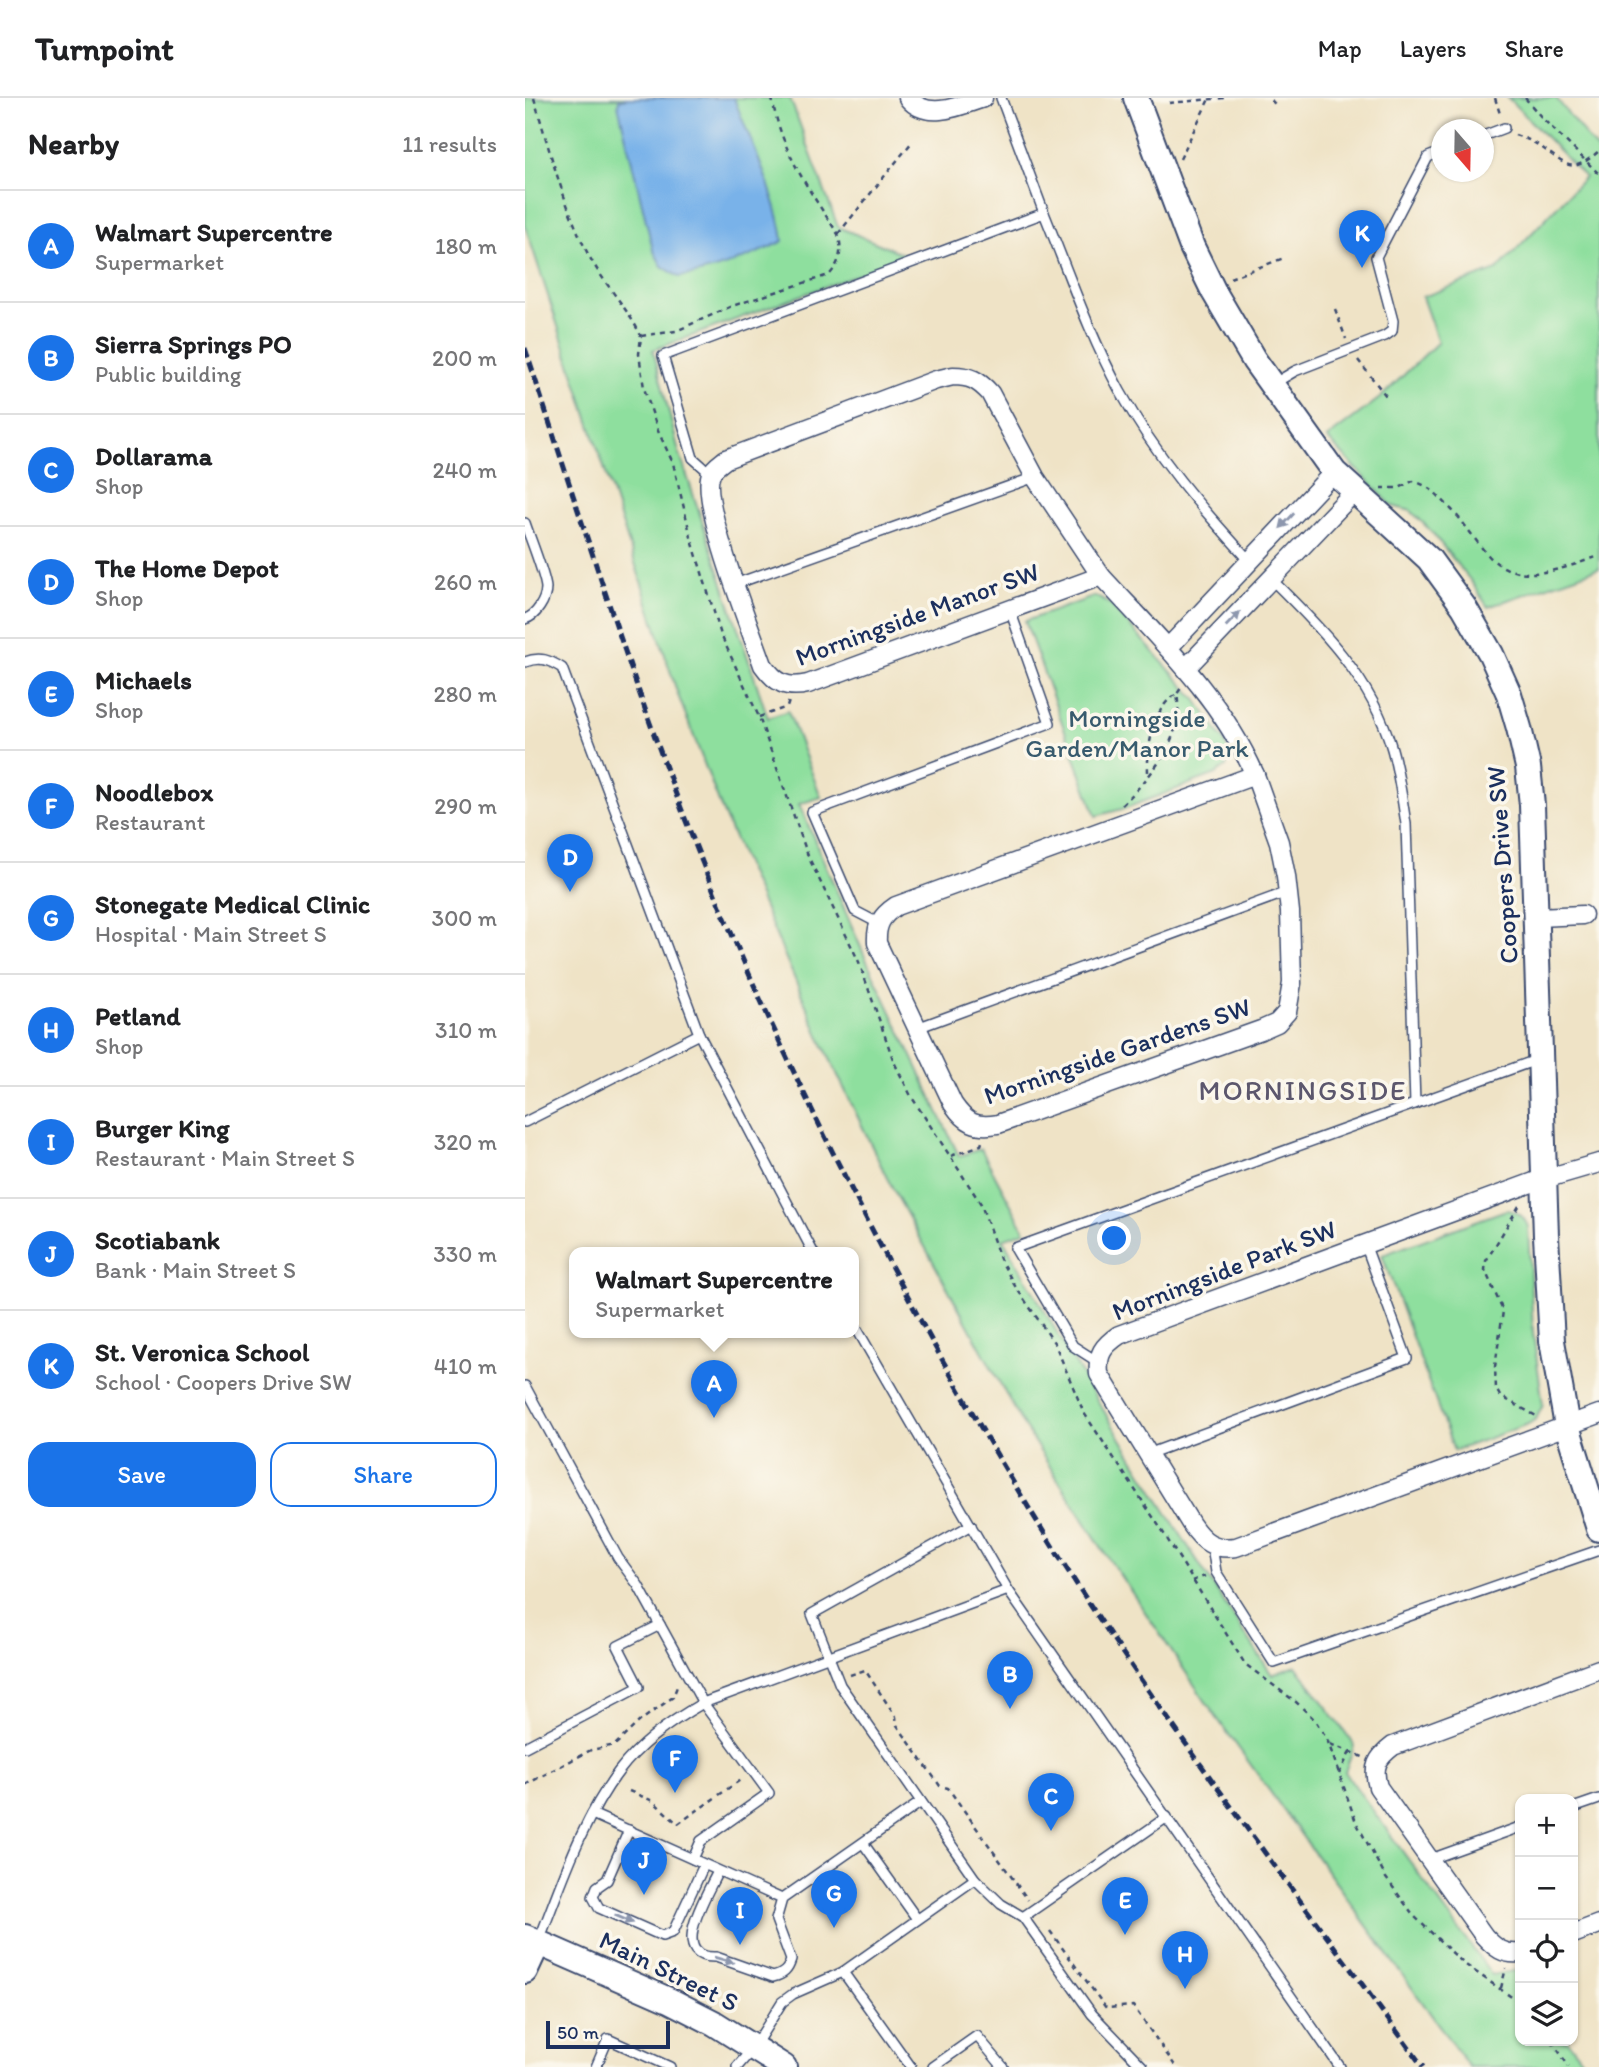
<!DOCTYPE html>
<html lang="en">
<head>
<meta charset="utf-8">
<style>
  :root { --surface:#fff; --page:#f6f6f6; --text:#202124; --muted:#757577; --line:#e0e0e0; --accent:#1a73e8 }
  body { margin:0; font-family:Itim,sans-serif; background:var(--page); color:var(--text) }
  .controls { position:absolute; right:21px; bottom:21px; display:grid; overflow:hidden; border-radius:14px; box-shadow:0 2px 5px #0004 }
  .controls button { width:63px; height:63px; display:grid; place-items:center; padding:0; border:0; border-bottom:2px solid var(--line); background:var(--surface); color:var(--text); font:35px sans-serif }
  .compass { position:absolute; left:906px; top:21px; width:63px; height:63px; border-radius:50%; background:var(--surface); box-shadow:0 2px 5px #0004; rotate:160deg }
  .scale { position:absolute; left:21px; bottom:18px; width:124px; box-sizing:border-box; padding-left:7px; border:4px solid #1b2f5e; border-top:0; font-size:19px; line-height:24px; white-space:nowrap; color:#1b2f5e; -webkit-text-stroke:5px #fbf7ec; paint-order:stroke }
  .you { position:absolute; left:590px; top:1141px; width:24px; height:24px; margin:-18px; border:5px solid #fff; border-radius:50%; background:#1a73e8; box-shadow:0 0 0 10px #1a73e833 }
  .badge { display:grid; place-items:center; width:46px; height:46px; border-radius:50%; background:var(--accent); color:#fff; font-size:23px; font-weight:700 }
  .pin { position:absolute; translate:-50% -58px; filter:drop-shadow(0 2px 4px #0008) }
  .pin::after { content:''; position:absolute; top:37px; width:24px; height:21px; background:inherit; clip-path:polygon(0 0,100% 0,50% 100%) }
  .popup { position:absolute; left:44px; top:1149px; width:290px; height:91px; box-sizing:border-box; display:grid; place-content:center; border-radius:14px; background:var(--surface); filter:drop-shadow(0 2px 5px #0005); font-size:23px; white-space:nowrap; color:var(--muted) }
  .popup b { font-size:26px; color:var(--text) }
  .popup::after { content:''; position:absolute; left:50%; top:100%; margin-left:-14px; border:14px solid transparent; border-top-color:var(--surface) }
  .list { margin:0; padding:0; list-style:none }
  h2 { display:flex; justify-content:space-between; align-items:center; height:91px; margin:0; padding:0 28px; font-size:30px }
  h2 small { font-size:23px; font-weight:400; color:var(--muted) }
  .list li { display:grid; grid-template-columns:46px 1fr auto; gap:21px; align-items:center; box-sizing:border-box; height:112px; padding:0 28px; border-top:2px solid var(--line) }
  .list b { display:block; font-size:26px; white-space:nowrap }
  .list p { margin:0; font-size:23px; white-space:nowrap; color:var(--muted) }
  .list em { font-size:23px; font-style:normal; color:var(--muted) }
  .actions { display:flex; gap:14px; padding:21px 28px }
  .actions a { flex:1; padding:16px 0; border:2px solid var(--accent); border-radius:21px; text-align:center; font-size:24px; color:var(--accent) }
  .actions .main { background:var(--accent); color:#fff }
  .icon { flex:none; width:38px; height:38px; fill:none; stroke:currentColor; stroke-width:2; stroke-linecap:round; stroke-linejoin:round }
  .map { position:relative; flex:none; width:1074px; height:1969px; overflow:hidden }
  header { display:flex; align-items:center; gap:42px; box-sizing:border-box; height:98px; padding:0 35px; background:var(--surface); border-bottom:2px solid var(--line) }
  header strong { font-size:33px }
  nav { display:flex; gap:38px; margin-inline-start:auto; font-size:24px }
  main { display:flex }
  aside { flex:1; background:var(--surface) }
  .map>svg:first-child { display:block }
  .green { fill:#8edf9e; stroke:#54877e; stroke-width:2 }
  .water { fill:#79b2e9; stroke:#4a70a4; stroke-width:2 }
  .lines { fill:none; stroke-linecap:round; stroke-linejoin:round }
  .lane-casing { stroke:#3b4a6e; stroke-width:12 }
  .street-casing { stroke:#3b4a6e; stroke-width:21 }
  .secondary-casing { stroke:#3b4a6e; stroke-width:28 }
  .path { stroke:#3b4a6e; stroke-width:2.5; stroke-dasharray:5 5; stroke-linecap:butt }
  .lane { stroke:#fff; stroke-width:9 }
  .street { stroke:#fff; stroke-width:18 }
  .secondary { stroke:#fff; stroke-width:24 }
  .rail { stroke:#1b2f5e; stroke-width:5; stroke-dasharray:10 5; stroke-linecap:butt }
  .oneway { fill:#8d97ae }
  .labels { text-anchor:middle; stroke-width:7; stroke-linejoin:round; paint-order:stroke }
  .street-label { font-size:26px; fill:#1b2f5e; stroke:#fbf7ec }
  .park-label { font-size:26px; fill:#385b6e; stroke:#fbf7ec }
  .neighbourhood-label { font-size:28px; letter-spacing:2px; fill:#5c576d; stroke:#fbf7ec }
</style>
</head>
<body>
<header>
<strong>Turnpoint</strong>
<nav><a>Map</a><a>Layers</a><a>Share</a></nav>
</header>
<main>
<aside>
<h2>Nearby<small>11 results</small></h2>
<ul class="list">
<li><span class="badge">A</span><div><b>Walmart Supercentre</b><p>Supermarket</p></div><em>180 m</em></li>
<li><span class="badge">B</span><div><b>Sierra Springs PO</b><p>Public building</p></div><em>200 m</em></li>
<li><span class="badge">C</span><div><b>Dollarama</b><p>Shop</p></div><em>240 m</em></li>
<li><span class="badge">D</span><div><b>The Home Depot</b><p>Shop</p></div><em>260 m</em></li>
<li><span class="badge">E</span><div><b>Michaels</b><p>Shop</p></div><em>280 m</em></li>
<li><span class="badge">F</span><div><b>Noodlebox</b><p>Restaurant</p></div><em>290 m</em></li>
<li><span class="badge">G</span><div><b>Stonegate Medical Clinic</b><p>Hospital · Main Street S</p></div><em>300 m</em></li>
<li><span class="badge">H</span><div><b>Petland</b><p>Shop</p></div><em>310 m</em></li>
<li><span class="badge">I</span><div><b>Burger King</b><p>Restaurant · Main Street S</p></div><em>320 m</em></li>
<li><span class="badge">J</span><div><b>Scotiabank</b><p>Bank · Main Street S</p></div><em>330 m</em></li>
<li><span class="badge">K</span><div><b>St. Veronica School</b><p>School · Coopers Drive SW</p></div><em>410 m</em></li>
</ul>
<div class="actions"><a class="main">Save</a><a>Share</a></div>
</aside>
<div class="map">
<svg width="1074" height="1969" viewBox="0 0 1074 1969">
  <rect width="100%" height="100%" fill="#fbf7ec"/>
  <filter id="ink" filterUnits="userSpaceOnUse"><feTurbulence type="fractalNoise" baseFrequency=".0143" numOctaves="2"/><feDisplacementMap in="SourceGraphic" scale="14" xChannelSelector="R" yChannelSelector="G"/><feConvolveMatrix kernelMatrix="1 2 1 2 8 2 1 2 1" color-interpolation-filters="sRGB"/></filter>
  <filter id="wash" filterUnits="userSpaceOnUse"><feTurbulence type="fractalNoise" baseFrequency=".00686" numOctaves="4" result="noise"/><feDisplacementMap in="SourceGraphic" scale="28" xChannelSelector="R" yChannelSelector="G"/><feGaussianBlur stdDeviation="1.57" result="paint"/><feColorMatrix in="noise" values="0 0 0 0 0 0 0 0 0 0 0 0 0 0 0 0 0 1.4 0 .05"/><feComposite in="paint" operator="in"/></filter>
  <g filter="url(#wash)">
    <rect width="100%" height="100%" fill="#efe3c6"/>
    <g class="green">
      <path d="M0,0H265L313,129L383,158L128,252L154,354L243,620L263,613L296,699L274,706L340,859L434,1058L456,1051L500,1133L478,1141C562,1289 652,1435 747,1577L771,1568L826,1642L829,1648L820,1674L967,1877L993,1872L995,1874V1943H1043L1062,1969H944L689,1616L580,1455L497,1325L362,1080L296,942L197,712L153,597L0,127Z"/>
      <polygon points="983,0 1031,0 1074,55 1074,470 963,509 945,482 905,432 886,413 867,408 802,340 855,300 913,244 897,199 972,172 1060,79"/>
      <polygon points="568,499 572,499 585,506 670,600 699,643 705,656 701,669 691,676 601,710 571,718 500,523"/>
      <path d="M981,1112C993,1113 999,1118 1003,1129L1008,1235L1018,1307L1011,1321L1003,1326L929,1353L857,1157Z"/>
    </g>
    <path class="water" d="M101,0H209C225,43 253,99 258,143C225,159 190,174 154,179L137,168L128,152L93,7L94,2Z"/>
  </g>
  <g filter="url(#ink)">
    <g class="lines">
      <defs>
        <g id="lane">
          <polyline points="476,0 519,115"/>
          <polyline points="958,38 979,30"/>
          <polyline points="748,286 770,273 860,238 867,233 868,223 851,159 903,59 916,54"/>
          <path d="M186,376L168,360L138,258L519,115C543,174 564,236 595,293C631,358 675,409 725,463"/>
          <path d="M0,425C5,440 20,477 21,490C21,502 11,518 0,521"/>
          <path d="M746,481C796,530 847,581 867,651C874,676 877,700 881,726L890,1006"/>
          <polyline points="210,486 510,379"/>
          <path d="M0,564C15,558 24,562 37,570L174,936L0,1024"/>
          <polyline points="353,825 330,813 287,714 525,625 485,512"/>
          <polyline points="392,930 762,794"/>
          <polyline points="174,936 288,1154"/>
          <polyline points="329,1226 483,1492 815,1969"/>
          <polyline points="573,1264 548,1248 490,1150 1014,961"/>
          <polyline points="0,1288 93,1460 113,1487 178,1605 244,1695 176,1743 168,1761"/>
          <polyline points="623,1356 882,1260 840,1146"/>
          <polyline points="687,1448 691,1474 749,1565 1074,1452"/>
          <polyline points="0,1649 114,1589 93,1548 135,1527"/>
          <polyline points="1048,1710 1074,1701"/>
          <polyline points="67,1716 257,1801"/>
          <polyline points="104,1732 82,1782 72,1789 68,1799 74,1810 137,1838 148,1834 179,1767"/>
          <polyline points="338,1745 392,1821"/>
          <polyline points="906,1761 995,1729"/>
          <path d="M193,1773C183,1795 141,1861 191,1859L248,1879C259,1876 263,1872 266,1862L251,1822L257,1801L396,1704"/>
          <polyline points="450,1781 476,1806 498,1819 567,1916 618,1969"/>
          <polyline points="498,1819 642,1719"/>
          <path d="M13,1845C36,1787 56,1723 94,1673C115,1645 148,1622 178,1605L483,1492"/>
          <polyline points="318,1874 386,1969"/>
          <polyline points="71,1969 83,1941 145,1969"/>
          <polyline points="212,1969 229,1949 257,1904 268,1896 318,1874 450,1781 315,1587 287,1516 446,1427"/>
          <polyline points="408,1969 452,1938 478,1969"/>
        </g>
        <g id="street">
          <path d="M383,0C402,23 435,8 458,0"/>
          <path d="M428,278C445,278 453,282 465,295L510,379L576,478L283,586C261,591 251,585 238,567C227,535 174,402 186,376C188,370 196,365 201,361L411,282Z"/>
          <path d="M576,478C633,540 696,599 730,677"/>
          <polyline points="643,550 809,374"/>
          <polyline points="661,570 829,394"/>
          <path d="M730,677L754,744L761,778L765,814L767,885L762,914L752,925L736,932L473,1026C451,1030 441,1025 428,1006L352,845C351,827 356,818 371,808Z"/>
          <polyline points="1012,819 1058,817"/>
          <path d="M1074,1065L1009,1084L594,1237C578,1248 572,1256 574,1276L666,1426C678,1444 689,1452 711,1449L1074,1316"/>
          <polyline points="1048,1836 1074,1826"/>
          <path d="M995,1855C979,1857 970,1850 959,1838L853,1689C847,1669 852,1660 868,1648L1074,1571"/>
        </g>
        <g id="secondary">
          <polyline points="611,0 667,149 689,194 729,262 809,374 904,461 939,509 966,556 984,596 994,630 1003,669 1007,707 1021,1138 1027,1243 1042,1328 1074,1431"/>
          <polyline points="0,1839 146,1903 189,1925 259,1969"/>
          <polyline points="0,1873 13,1845"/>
        </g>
      </defs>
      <use href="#lane" class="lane-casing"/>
      <use href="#street" class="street-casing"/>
      <use href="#secondary" class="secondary-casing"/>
      <g class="path">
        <path d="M9,0C24,51 38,104 61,152C76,183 101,207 116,238"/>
        <path d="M247,0C256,53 284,92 313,136C318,151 315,166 304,177L207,208L151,233L116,238L114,256L119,290L133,333L148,365L166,439L196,537L234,619L283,758L334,864L369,964L386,998L456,1106L475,1161L490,1188L530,1246L559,1315L636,1431L720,1566L771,1604L790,1622L802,1641L831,1724L861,1780L890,1819L938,1865L995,1905"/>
        <polyline points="970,0 976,19"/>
        <polyline points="1000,0 1017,20 1074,76"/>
        <polyline points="746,2 752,8"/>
        <polyline points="644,5 699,0"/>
        <path d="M990,37C999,40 1008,43 1016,49C1043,67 1045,78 1074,53"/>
        <polyline points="655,61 684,1"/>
        <polyline points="313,136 387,44"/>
        <polyline points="705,180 759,160"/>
        <polyline points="810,211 821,241"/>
        <polyline points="833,262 861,298"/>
        <path d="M856,390H874L888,383C905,388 914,398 926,411C940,425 950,443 963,457C992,490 1040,470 1074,458"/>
        <polyline points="234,619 262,609 264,603"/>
        <path d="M623,674C622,650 628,608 652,596"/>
        <path d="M597,707C626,678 660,640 652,596L656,590"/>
        <polyline points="426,1058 456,1047 457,1044"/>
        <polyline points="994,1108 961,1163 960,1172 978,1213 970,1269 971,1291 975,1298 1013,1319"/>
        <polyline points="667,1483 680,1478"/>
        <polyline points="325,1577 340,1572 371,1619 372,1627 415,1688 423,1690 503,1802"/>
        <polyline points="805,1646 838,1659"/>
        <polyline points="814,1676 825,1654"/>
        <polyline points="0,1687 66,1652 90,1647 115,1623 148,1599 153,1586"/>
        <polyline points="104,1693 128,1703 153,1726 218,1680"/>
        <polyline points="525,1833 581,1910 608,1908 651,1969"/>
        <polyline points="976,1890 981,1870"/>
        <polyline points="1027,1943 1044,1969"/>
      </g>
      <use href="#lane" class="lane"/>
      <use href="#street" class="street"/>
      <use href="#secondary" class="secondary"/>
      <path class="rail" d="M0,250C52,408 102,568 161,723C229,900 313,1072 404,1238C453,1326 505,1415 560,1499C666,1660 784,1813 898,1969"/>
    </g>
    <defs><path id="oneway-solid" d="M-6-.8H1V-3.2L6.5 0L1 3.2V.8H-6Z" transform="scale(1.75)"/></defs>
    <g class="oneway">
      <use href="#oneway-solid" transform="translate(762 423) rotate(133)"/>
      <use href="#oneway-solid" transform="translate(708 521) rotate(-46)"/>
      <use href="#oneway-solid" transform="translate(99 1821) rotate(23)"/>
      <use href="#oneway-solid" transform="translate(199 1862) rotate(16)"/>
    </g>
  </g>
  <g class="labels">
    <g class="street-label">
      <text transform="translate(392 516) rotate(-20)" y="9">Morningside Manor SW</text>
      <text transform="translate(977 767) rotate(-94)" y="9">Coopers Drive SW</text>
      <text transform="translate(592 953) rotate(-19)" y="9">Morningside Gardens SW</text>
      <text transform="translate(699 1172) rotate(-21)" y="9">Morningside Park SW</text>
      <text transform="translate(144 1873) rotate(26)" y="9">Main Street S</text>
    </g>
    <g class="park-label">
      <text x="612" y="629">Morningside<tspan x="612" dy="30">Garden/Manor Park</tspan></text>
    </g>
    <g class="neighbourhood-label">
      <text x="778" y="1002">MORNINGSIDE</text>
    </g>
  </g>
</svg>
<div class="controls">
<button>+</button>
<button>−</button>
<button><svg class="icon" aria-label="locate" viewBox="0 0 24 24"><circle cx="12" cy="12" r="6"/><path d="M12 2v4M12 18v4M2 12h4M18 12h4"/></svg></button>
<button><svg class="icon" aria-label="layers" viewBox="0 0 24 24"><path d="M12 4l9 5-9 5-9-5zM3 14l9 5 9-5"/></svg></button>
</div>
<svg class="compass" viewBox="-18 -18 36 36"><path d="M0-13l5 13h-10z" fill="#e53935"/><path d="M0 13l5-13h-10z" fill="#757577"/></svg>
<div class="scale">50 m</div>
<div class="you"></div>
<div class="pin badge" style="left:189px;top:1320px">A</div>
<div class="popup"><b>Walmart Supercentre</b>Supermarket</div>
<div class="pin badge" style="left:485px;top:1611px">B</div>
<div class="pin badge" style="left:526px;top:1733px">C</div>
<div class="pin badge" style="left:45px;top:794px">D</div>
<div class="pin badge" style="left:600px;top:1837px">E</div>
<div class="pin badge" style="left:150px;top:1695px">F</div>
<div class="pin badge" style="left:309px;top:1830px">G</div>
<div class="pin badge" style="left:660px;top:1891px">H</div>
<div class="pin badge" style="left:215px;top:1847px">I</div>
<div class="pin badge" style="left:119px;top:1797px">J</div>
<div class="pin badge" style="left:837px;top:170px">K</div>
</div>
</main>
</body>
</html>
